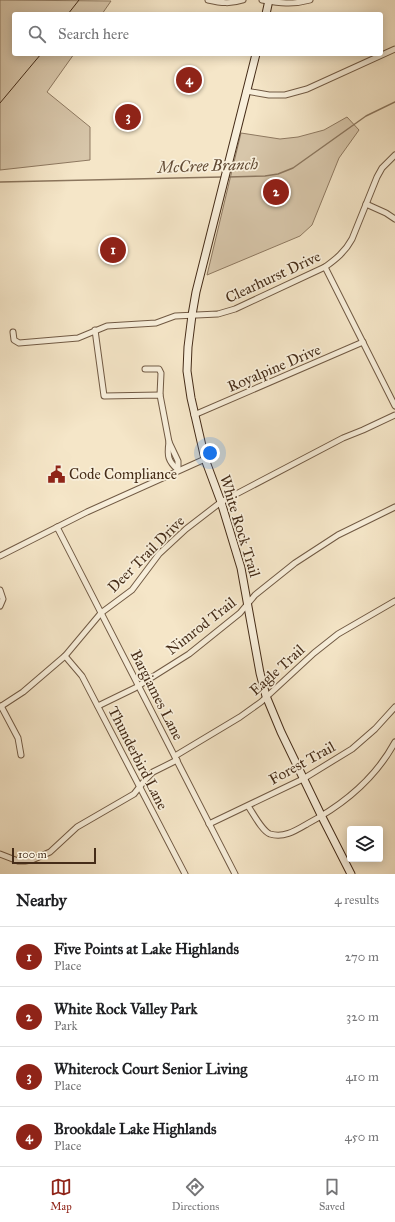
<!DOCTYPE html>
<html lang="en">
<head>
<meta charset="utf-8">
<style>
  :root { --surface:#fff; --page:#f6f6f6; --text:#202124; --muted:#757577; --line:#e0e0e0; --accent:#8f2418 }
  body { margin:0; font-family:"IM FELL Great Primer",serif; background:var(--page); color:var(--text) }
  .controls { position:absolute; right:12px; bottom:12px; display:grid; overflow:hidden; border-radius:4px; box-shadow:0 2px 10px #0003 }
  .controls button { width:36px; height:36px; display:grid; place-items:center; padding:0; border:0; border-bottom:1px solid var(--line); background:var(--surface); color:var(--text); font:20px sans-serif }
  .scale { position:absolute; left:12px; bottom:10px; width:84px; box-sizing:border-box; padding-left:4px; border:2px solid #452c18; border-top:0; font-size:11px; line-height:14px; white-space:nowrap; color:#452c18; -webkit-text-stroke:3px #f8efdb; paint-order:stroke }
  .you { position:absolute; left:210px; top:453px; width:14px; height:14px; margin:-10px; border:3px solid #fff; border-radius:50%; background:#1a73e8; box-shadow:0 0 0 6px #1a73e833 }
  .badge { display:grid; place-items:center; width:26px; height:26px; border-radius:50%; background:var(--accent); color:#fff; font-size:13px; font-weight:700 }
  .pin { position:absolute; translate:-50% -50%; border:2px solid #fff; box-shadow:0 1px 4px #0006 }
  .list { margin:0; padding:0; list-style:none }
  h2 { display:flex; justify-content:space-between; align-items:center; height:52px; margin:0; padding:0 16px; font-size:17px }
  h2 small { font-size:13px; font-weight:400; color:var(--muted) }
  .list li { display:grid; grid-template-columns:26px 1fr auto; gap:12px; align-items:center; box-sizing:border-box; height:60px; padding:0 16px; border-top:1px solid var(--line) }
  .list b { display:block; font-size:15px; white-space:nowrap }
  .list p { margin:0; font-size:13px; white-space:nowrap; color:var(--muted) }
  .list em { font-size:13px; font-style:normal; color:var(--muted) }
  .icon { flex:none; width:22px; height:22px; fill:none; stroke:currentColor; stroke-width:2; stroke-linecap:round; stroke-linejoin:round }
  .map { position:relative; flex:none; width:395px; height:874px; overflow:hidden }
  .search { position:absolute; background:var(--surface); box-shadow:0 2px 10px #0003; left:12px; right:12px; top:12px; height:44px; display:flex; align-items:center; gap:10px; box-sizing:border-box; padding:0 14px; border-radius:4px; color:var(--muted); font-size:15px }
  .sheet { height:292px; background:var(--surface) }
  nav { display:flex; justify-content:space-around; align-items:center; box-sizing:border-box; height:56px; border-top:1px solid var(--line); background:var(--surface); font-size:11px; color:var(--muted) }
  nav a { display:grid; justify-items:center; gap:2px }
  nav .on { color:var(--accent) }
  .map>svg:first-child { display:block }
  .green { fill:#d7c6aa; stroke:#8e7961 }
  .lines { fill:none; stroke-linecap:round; stroke-linejoin:round }
  .stream { stroke:#8b765e; stroke-width:1.5 }
  .street-casing { stroke:#715a44; stroke-width:7 }
  .secondary-casing { stroke:#452c18; stroke-width:9 }
  .street { stroke:#f8efdb; stroke-width:5 }
  .secondary { stroke:#f8efdb; stroke-width:7 }
  .tram { stroke:#452c18; stroke-width:1 }
  .labels { text-anchor:middle; stroke-width:3.5; stroke-linejoin:round; paint-order:stroke }
  .street-label { font-size:15px; fill:#452c18; stroke:#f8efdb }
  .poi-label { font-size:15px; fill:#452c18; stroke:#f8efdb; text-anchor:start }
  .water-label { font-size:16px; font-style:italic; fill:#624b35; stroke:#f8efdb }
</style>
</head>
<body>
<div class="map">
<svg width="395" height="874" viewBox="0 0 395 874">
  <rect width="100%" height="100%" fill="#f5e6c8"/>
  <filter id="stains"><feTurbulence type="fractalNoise" baseFrequency=".005" numOctaves="4"/><feColorMatrix values="0 0 0 0 .2 0 0 0 0 .09 0 0 0 0 .02 0 0 0 .5 -.17"/></filter>
  <radialGradient id="worn" r=".72"><stop offset=".6" stop-color="#630" stop-opacity="0"/><stop offset="1" stop-color="#630" stop-opacity=".3"/></radialGradient>
  <g class="green">
    <polygon points="0,0 111,1 102,14 14,14 14,54 74,54 47,92 90,127 90,160 0,170"/>
    <polygon points="347,117 359,130 339,158 312,225 300,236 207,275 241,133 280,139 298,137 324,130"/>
  </g>
  <g class="lines">
    <g class="stream">
      <polyline points="228,177 265,176 278,174 293,168 366,116 395,102"/>
      <polyline points="0,182 222,177"/>
    </g>
    <defs>
      <g id="street">
        <path d="M208,0C221,3 231,4 243,0"/>
        <path d="M262,0C280,3 292,5 310,0"/>
        <polyline points="246,91 269,95 285,95 307,89 395,49"/>
        <polyline points="366,204 386,213 395,219"/>
        <polyline points="325,267 395,406"/>
        <polyline points="95,330 104,396 160,395 169,442 178,461 178,470"/>
        <path d="M13,332L14,340L19,343L78,338L107,326L156,323L175,316L218,314L235,309L325,267C336,259 345,252 352,239L377,177L382,168L395,155"/>
        <polyline points="145,369 159,369 161,373 160,395"/>
        <polyline points="194,415 363,342"/>
        <path d="M169,442C167,456 168,461 178,470"/>
        <polyline points="57,527 235,874"/>
        <polyline points="0,556 87,512 205,459"/>
        <polyline points="0,590 3,599 0,606"/>
        <polyline points="65,656 82,676 185,874"/>
        <polyline points="1,706 18,738 21,755"/>
        <polyline points="98,706 135,688 189,654 240,613 255,595 295,563 338,535 395,507"/>
        <polyline points="0,707 23,692 65,656 101,613 132,590 159,554 186,529 221,502 343,438 363,430 395,415"/>
        <polyline points="175,756 240,717 261,702 314,653 338,634 395,601"/>
        <path d="M248,806C253,813 262,831 270,834C284,838 295,831 307,824C343,805 375,779 395,742"/>
        <polyline points="209,824 303,779 352,749 375,729 395,707"/>
        <polyline points="0,854 18,861 25,861 32,860 50,852 77,827 134,794 145,780 153,772 177,760"/>
      </g>
      <g id="secondary">
        <polyline points="266,14 269,0"/>
        <polyline points="256,54 196,292 192,315 188,347 187,371 191,398 205,459 221,502 241,568 260,673 266,696 281,732 322,817 351,874"/>
      </g>
    </defs>
    <use href="#street" class="street-casing"/>
    <use href="#secondary" class="secondary-casing"/>
    <use href="#street" class="street"/>
    <use href="#secondary" class="secondary"/>
    <g class="tram">
      <polyline points="68,14 79,0"/>
      <polyline points="0,103 41,54"/>
    </g>
  </g>
  <defs>
    <symbol id="civic-bare" viewBox="-9 -9 18 18"><path d="M-.6-6.5H3V-4.5H.6V-3L4-1V1h2V6H-6V1h2V-1L-.6-3ZM-1.2 2.5V6h2.4V2.5Z" fill="#8f2418" stroke="#f8efdb" stroke-width="2.5" paint-order="stroke"/></symbol>
  </defs>
  <g fill-rule="evenodd">
    <use href="#civic-bare" x="44" y="462" width="25" height="25"/>
  </g>
  <g class="labels">
    <g class="street-label">
      <text transform="translate(273 277) rotate(-25)" y="5">Clearhurst Drive</text>
      <text transform="translate(274 368) rotate(-23)" y="5">Royalpine Drive</text>
      <text transform="translate(240 526) rotate(73)" y="5">White Rock Trail</text>
      <text transform="translate(146 554) rotate(-45)" y="5">Deer Trail Drive</text>
      <text transform="translate(201 626) rotate(-38)" y="5">Nimrod Trail</text>
      <text transform="translate(277 670) rotate(-42)" y="5">Eagle Trail</text>
      <text transform="translate(157 695) rotate(63)" y="5">Bargiames Lane</text>
      <text transform="translate(138 758) rotate(63)" y="5">Thunderbird Lane</text>
      <text transform="translate(302 763) rotate(-29)" y="5">Forest Trail</text>
    </g>
    <g class="poi-label">
      <text x="69" y="479">Code Compliance</text>
    </g>
    <g class="water-label">
      <text transform="translate(208 165) rotate(-2)" y="6">McCree Branch</text>
    </g>
  </g>
  <rect width="100%" height="100%" filter="url(#stains)"/>
  <rect width="100%" height="100%" fill="url(#worn)"/>
</svg>
<div class="controls">
<button><svg class="icon" aria-label="layers" viewBox="0 0 24 24"><path d="M12 4l9 5-9 5-9-5zM3 14l9 5 9-5"/></svg></button>
</div>
<div class="scale">100 m</div>
<div class="you"></div>
<div class="pin badge" style="left:113px;top:250px">1</div>
<div class="pin badge" style="left:276px;top:192px">2</div>
<div class="pin badge" style="left:128px;top:117px">3</div>
<div class="pin badge" style="left:189px;top:80px">4</div>
<div class="search"><svg class="icon" aria-label="search" viewBox="0 0 24 24"><circle cx="10" cy="10" r="6"/><path d="M15 15l6 6"/></svg>Search here</div>
</div>
<section class="sheet">
<h2>Nearby<small>4 results</small></h2>
<ul class="list">
<li><span class="badge">1</span><div><b>Five Points at Lake Highlands</b><p>Place</p></div><em>270 m</em></li>
<li><span class="badge">2</span><div><b>White Rock Valley Park</b><p>Park</p></div><em>320 m</em></li>
<li><span class="badge">3</span><div><b>Whiterock Court Senior Living</b><p>Place</p></div><em>410 m</em></li>
<li><span class="badge">4</span><div><b>Brookdale Lake Highlands</b><p>Place</p></div><em>450 m</em></li>
</ul>
</section>
<nav>
<a class="on"><svg class="icon" aria-label="map" viewBox="0 0 24 24"><path d="M3 6l6-2 6 2 6-2v14l-6 2-6-2-6 2zM9 4v14M15 6v14"/></svg>Map</a>
<a><svg class="icon" aria-label="directions" viewBox="0 0 24 24"><path d="M12 3l9 9-9 9-9-9zM9 14v-3h6M13 9l2 2-2 2"/></svg>Directions</a>
<a><svg class="icon" aria-label="saved" viewBox="0 0 24 24"><path d="M7 4h10v16l-5-4-5 4z"/></svg>Saved</a>
</nav>
</body>
</html>
